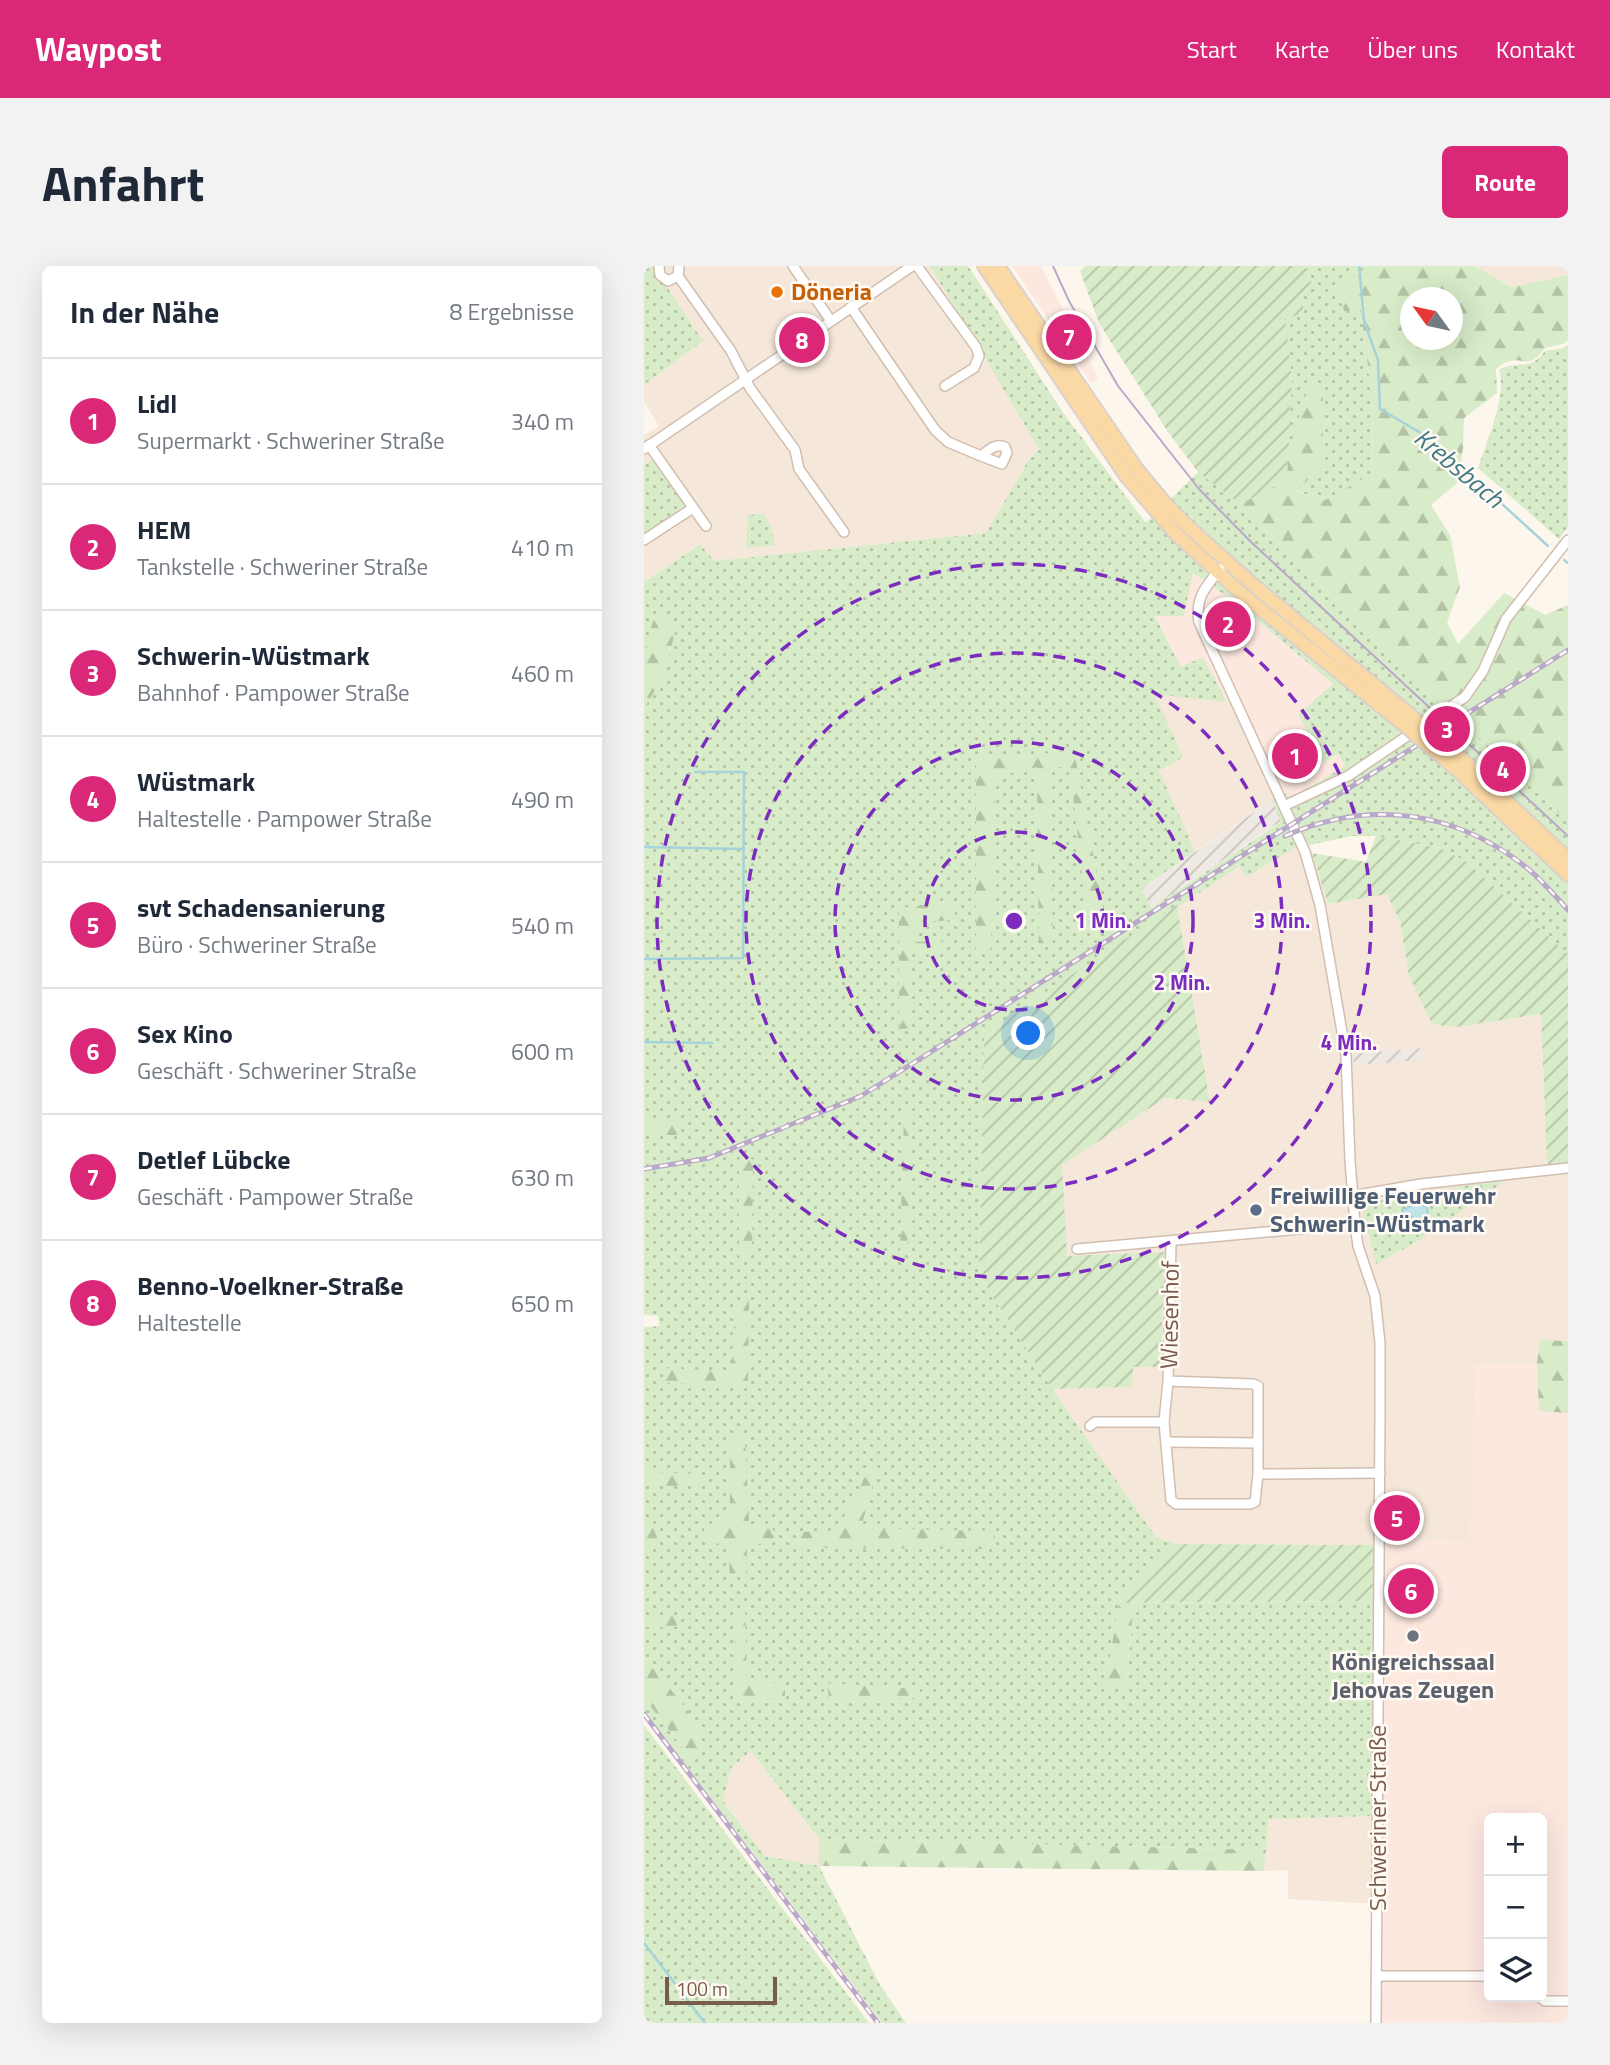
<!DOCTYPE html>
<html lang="de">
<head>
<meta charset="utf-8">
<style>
  :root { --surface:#fff; --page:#f2f2f3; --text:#1f2937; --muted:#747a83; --line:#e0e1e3; --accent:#db2777 }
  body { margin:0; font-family:"Titillium Web",sans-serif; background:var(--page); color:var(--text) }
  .controls { position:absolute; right:21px; bottom:21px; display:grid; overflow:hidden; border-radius:10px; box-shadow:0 7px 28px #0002 }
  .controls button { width:63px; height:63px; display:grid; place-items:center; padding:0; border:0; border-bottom:2px solid var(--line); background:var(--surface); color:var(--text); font:35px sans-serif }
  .compass { position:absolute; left:756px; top:21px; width:63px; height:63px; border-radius:50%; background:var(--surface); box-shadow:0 7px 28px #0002; rotate:303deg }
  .scale { position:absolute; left:21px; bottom:18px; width:112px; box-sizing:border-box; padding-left:7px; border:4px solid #7a5c4d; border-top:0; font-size:19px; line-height:24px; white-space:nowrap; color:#7a5c4d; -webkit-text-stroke:5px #fffaf3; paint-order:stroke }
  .you { position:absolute; left:385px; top:768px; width:24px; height:24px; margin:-18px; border:5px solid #fff; border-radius:50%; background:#1a73e8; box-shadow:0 0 0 10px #1a73e833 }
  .badge { display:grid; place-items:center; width:46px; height:46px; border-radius:50%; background:var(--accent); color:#fff; font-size:23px; font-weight:700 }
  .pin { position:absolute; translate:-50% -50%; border:4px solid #fff; box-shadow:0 2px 7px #0006 }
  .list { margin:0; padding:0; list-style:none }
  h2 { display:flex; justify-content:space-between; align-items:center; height:91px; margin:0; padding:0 28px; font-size:30px }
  h2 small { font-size:23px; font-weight:400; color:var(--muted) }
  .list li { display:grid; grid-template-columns:46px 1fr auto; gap:21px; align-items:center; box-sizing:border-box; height:126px; padding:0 28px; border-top:2px solid var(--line) }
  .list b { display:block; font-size:26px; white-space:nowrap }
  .list p { margin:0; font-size:23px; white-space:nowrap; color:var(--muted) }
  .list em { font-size:23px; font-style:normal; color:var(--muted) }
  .icon { flex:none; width:38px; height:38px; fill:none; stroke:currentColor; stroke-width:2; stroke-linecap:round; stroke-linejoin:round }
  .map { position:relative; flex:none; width:924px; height:1757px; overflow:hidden; border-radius:10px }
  header { display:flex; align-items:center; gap:42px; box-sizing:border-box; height:98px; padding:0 35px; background:var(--accent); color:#fff }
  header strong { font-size:33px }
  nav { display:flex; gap:38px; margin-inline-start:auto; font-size:24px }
  .intro { display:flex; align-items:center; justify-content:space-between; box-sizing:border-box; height:168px; padding:0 42px }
  h1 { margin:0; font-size:49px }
  .button { padding:18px 32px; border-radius:10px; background:var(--accent); color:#fff; font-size:24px; font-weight:700 }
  main { display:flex; gap:42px; padding:0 42px }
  aside { flex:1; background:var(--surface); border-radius:10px; box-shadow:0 7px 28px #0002 }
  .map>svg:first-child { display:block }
  .residential { fill:#f5e8da }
  .commercial { fill:#fde8e0; fill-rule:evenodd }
  .industrial { fill:url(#industrial-furrows) }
  .grass { fill:url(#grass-dots); fill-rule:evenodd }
  .forest { fill:url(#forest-firs); fill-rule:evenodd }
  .garden { fill:url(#garden-furrows) }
  .water { fill:url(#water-ripples); stroke:#a5d3da; stroke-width:2 }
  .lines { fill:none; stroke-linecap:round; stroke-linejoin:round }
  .stream { stroke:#a5d3da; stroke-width:2.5 }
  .minor-casing { stroke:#d1beb0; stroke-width:12 }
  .major-casing { stroke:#dad1cd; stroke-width:16 }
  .minor { stroke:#fff; stroke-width:9 }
  .major { stroke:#fbd9a5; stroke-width:12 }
  .tram { stroke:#b9a8c9; stroke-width:2 }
  .rail-casing { stroke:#b9a8c9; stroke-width:5 }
  .rail { stroke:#fffaf3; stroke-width:2.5; stroke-dasharray:8; stroke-linecap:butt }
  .major-bridge-casing { stroke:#dad1cd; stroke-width:16; stroke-linecap:butt }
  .major-bridge { stroke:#fbd9a5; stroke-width:12 }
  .ring { fill:none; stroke:#7b2cbf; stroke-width:3.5; stroke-dasharray:12 9 }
  .food-dot { fill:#e8710a; stroke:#fffaf3; stroke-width:2.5 }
  .service-dot { fill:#5c6f8a; stroke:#fffaf3; stroke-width:2.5 }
  .worship-dot { fill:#6b7280; stroke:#fffaf3; stroke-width:2.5 }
  .labels { text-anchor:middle; stroke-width:5; stroke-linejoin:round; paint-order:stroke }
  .food-label { font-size:24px; font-weight:bold; fill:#c56008; stroke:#fffaf3; text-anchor:start }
  .service-label { font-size:24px; font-weight:bold; fill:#4e5e75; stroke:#fffaf3; text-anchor:start }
  .street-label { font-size:24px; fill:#7a5c4d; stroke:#fffaf3 }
  .worship-label { font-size:24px; font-weight:bold; fill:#5b616d; stroke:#fffaf3 }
  .water-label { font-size:26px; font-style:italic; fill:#437c86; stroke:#fffaf3 }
  .centre { fill:#7b2cbf; stroke:#fffaf3; stroke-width:3.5 }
  .ring-label { font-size:21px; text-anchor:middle; font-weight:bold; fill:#7b2cbf; stroke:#fffaf3; stroke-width:5; stroke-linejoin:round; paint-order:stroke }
</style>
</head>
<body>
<header>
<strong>Waypost</strong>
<nav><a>Start</a><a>Karte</a><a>Über uns</a><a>Kontakt</a></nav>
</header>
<div class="intro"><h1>Anfahrt</h1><a class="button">Route</a></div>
<main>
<aside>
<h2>In der Nähe<small>8 Ergebnisse</small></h2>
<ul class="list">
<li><span class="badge">1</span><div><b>Lidl</b><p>Supermarkt · Schweriner Straße</p></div><em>340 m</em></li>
<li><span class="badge">2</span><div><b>HEM</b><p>Tankstelle · Schweriner Straße</p></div><em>410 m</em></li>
<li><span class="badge">3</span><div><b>Schwerin-Wüstmark</b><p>Bahnhof · Pampower Straße</p></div><em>460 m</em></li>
<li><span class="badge">4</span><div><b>Wüstmark</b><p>Haltestelle · Pampower Straße</p></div><em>490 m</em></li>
<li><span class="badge">5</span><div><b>svt Schadensanierung</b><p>Büro · Schweriner Straße</p></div><em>540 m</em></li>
<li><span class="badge">6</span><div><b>Sex Kino</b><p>Geschäft · Schweriner Straße</p></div><em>600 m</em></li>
<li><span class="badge">7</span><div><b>Detlef Lübcke</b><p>Geschäft · Pampower Straße</p></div><em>630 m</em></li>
<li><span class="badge">8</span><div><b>Benno-Voelkner-Straße</b><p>Haltestelle</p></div><em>650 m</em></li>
</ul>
</aside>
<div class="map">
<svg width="924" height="1757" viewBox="0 0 924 1757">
  <defs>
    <pattern id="industrial-furrows" width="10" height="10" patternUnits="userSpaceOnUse" patternTransform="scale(1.75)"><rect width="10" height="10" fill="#efe9e4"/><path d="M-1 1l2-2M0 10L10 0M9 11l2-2" fill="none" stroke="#c7c0bb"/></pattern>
    <pattern id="grass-dots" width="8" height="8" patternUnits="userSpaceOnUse" patternTransform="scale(1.75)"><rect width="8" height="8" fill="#d8ecc9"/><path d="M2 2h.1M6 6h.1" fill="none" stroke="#b4c2a5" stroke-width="1.8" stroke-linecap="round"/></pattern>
    <pattern id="forest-firs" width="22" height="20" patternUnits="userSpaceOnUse" patternTransform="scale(1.75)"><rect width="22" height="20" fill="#d8ecc9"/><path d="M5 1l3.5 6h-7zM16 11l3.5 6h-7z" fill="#b4c2a5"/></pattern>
    <pattern id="garden-furrows" width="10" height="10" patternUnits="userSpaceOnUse" patternTransform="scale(1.75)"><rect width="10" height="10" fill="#d8ecc9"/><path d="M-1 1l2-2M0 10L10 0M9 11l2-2" fill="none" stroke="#b4c2a5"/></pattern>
    <pattern id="water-ripples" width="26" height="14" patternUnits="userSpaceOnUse" patternTransform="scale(1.75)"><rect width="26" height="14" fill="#bfe3e8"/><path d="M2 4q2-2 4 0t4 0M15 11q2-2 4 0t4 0" fill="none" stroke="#a0bbbe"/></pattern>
  </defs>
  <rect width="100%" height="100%" fill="#fdf6ec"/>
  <g class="residential">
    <polygon points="9,0 286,0 395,183 384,195 342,267 69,295 55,278 0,316 0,169 15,160 0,136 0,119 59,75"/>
    <polygon points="831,0 924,0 924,9 867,21"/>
    <polygon points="509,427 583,436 596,433 640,526 551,585 514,505"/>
    <polygon points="666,580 684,638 743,627 756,656 765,710 812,761 897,748 903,898 924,897 924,1075 896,1074 893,1097 826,1277 741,1272 736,1279 532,1278 512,1271 408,1123 487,1121 489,1100 516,1101 422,990 418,898 521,832 566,835 533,639 596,600 602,610 651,582"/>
    <polygon points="107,1485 175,1573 175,1600 121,1590 79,1534 87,1502"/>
    <polygon points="735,1550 734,1638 644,1633 644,1604 620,1605 625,1553"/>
  </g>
  <g class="commercial">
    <polygon points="368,0 397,0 454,112 447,117"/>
    <polygon points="548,306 590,335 690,419 680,496 694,488 701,500 650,530 644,530 640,526 596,433 583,436 559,392 537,401 511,349 540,350"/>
    <path d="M896,1074L924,1075V1757H732L736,1279L741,1272L826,1277L831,1098L893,1097ZM845,1552H898V1731H845Z"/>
  </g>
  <g class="industrial">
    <polygon points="628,534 637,555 507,642 496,623"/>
    <polygon points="779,782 780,794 710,799 710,788"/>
  </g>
  <g class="grass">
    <polygon points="0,0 9,0 59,75 0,119"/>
    <path d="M286,0H324L420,148L502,257L554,206L596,238L712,354L924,556V688L823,596L796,582L732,570H708L651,582L602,611L596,600L340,768L335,1009L408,1123L512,1271L532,1278L475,1337L462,1421L481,1423L490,1337L736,1335L735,1550L625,1553L622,1584L175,1573L107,1485L87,1502L79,1535L121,1590L175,1600L236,1719L262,1757H238L0,1444V1432L46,1491L52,1455L0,1390V1283H17L8,1259H0V1061L15,1060L14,1050L0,1049V316L56,278L70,295L342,267L384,195L395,183ZM549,307L590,335L689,418L654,448L680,497L694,488L701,500L650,530H644L640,526L628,534L637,556L507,642L497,623L551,585L515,505L539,491L510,428L583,436L559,391L537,401L511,350H540Z"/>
    <polygon points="660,0 725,0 694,21 717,43 729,143 728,208 681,236 651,224 679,130 666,119 643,191 648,115 640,53 660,47 658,31 667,16"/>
    <path d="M924,79V261L915,273L834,202C843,174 863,132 855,104C875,93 885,107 901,85L920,82Z"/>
    <polygon points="9,193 43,241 0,269 0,199"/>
    <polygon points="120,248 127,261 131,279 102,282 104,249"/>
    <polygon points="861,913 854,920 774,975 732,998 717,938"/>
    <polygon points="0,1459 225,1757 0,1757"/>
  </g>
  <g class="forest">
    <path d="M725,0H831L867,21L924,9V74L919,78L901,82C884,105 882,90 863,96C859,97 856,100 852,103L853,127L820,152L819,182L814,216L787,239L806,269L816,321L803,356L814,378L860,327L901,349L924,339V556L712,354L596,238L643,214V191L665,119L679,130L678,202L651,225L681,235L728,207L729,143L717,44L700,45L694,21ZM766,32H808V74H766Z"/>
    <path d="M15,343L33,358L21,407L0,443C0,412 0,366 15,343Z"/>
    <polygon points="430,485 461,651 443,656 426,501 406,501 409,679 395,682 393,501 351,511 347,683 332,684 332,493"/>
    <polygon points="309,636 312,654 272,656 270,676 298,675 299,685 268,688 268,762 255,763 255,642"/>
    <polygon points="269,845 263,984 256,985 260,847"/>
    <polygon points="35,854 33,869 0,869 0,855"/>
    <polygon points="95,893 109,893 108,988 95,991"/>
    <polygon points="105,1032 104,1119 21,1117 19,1102 87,1105 92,1037"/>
    <polygon points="896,1074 924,1075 924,1147 895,1145 893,1097"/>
    <polygon points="101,1167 105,1257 129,1263 132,1276 103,1279 102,1309 86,1312 84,1278 60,1277 60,1263 86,1250 86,1176"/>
    <polygon points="235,1185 233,1203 217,1262 350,1265 353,1283 154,1282 154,1266 185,1265 198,1255"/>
    <polygon points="0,1206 57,1208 53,1220 0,1220"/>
    <polygon points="0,1259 8,1259 18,1283 0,1283"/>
    <polygon points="475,1337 490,1337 481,1424 461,1421"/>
    <polygon points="101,1344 103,1414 141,1418 141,1432 92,1434 90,1353"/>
    <polygon points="29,1349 34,1361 0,1361 0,1350"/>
    <polygon points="0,1390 52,1455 58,1484 46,1491 0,1432"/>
    <polygon points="183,1417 276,1423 274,1432 185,1434"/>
    <polygon points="175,1573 622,1584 620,1605 175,1600"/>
  </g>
  <g class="garden">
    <polygon points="441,0 660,0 667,16 658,31 660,47 641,53 648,115 643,214 596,238 554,206 524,166 455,57 436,5"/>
    <polygon points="732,570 796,582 823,596 924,688 924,897 903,898 897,748 812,761 788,758 765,710 756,656 743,628 684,638 668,587 722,596"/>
    <polygon points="533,639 566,836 521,832 418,899 423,990 521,986 516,1101 489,1101 488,1121 408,1123 335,1009 340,767"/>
    <polygon points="532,1278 736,1279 736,1335 475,1337"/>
  </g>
  <polygon class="water" points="770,939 782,940 784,946 782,955 767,958 760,953 758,944"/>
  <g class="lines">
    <g class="stream">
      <polyline points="715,0 720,55 734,94 736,143 787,173 904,280"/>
      <polyline points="920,294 924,297"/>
      <polyline points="0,581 98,583"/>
      <polyline points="0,693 99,692 100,506 51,506"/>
      <polyline points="0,776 68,777"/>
      <polyline points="0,1677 61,1757"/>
    </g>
    <defs>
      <g id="minor">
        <polyline points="15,0 16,9 24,15 34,10 35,0"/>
        <polyline points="149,0 187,55"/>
        <polyline points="273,0 332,81 335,90 330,102 301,120"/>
        <polyline points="34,10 87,85 106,122 151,184 155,203 200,266"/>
        <path d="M207,41L291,164L304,176L337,190C345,184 351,177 361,181L363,187L358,198L337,190"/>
        <polyline points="5,179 62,260"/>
        <polyline points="0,183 268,0"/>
        <polyline points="0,274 49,242"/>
        <path d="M576,303C561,321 551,333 555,356L661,586L676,639L702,789L706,894L711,958L714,980L731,1030L736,1077V1146L732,1757"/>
        <polyline points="640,540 704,510 821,431 839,405 862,353 924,274"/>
        <polyline points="708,930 777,918 924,902"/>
        <polyline points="433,983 711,958"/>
        <polyline points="524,1115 520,1156 527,1234 532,1238 606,1238 611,1236 614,1208 614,1120 609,1118 524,1115 527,976"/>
        <polyline points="446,1160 451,1156 520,1156"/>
        <polyline points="523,1176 614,1177"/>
        <polyline points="614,1208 736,1207"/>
        <polyline points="734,1710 845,1710"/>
        <polyline points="896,1731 901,1735 924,1735"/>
      </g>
      <g id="major">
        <polyline points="340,0 482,210 531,267 598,328 754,454"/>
        <polyline points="354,0 492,202 521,237 540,257 607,317 764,447"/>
        <polyline points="820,495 924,593"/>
        <polyline points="812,503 924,609"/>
      </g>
    </defs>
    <use href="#minor" class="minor-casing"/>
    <use href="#major" class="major-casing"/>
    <use href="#minor" class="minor"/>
    <use href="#major" class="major"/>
    <polyline class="tram" points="409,0 425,35 474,120 555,223 606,275 924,570"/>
    <defs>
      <g id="rail">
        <path d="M641,570C725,533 811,544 883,602C898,614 911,630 924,644"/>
        <polyline points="0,903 65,892 217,830 924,384"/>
        <polyline points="0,1448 234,1757"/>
      </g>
    </defs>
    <use href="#rail" class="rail-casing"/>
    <use href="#rail" class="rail"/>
    <defs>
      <g id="major-bridge">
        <polyline points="764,447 820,495"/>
        <polyline points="754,454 812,503"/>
      </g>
    </defs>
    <use href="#major-bridge" class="major-bridge-casing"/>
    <use href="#major-bridge" class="major-bridge"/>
  </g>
  <g class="ring">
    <circle cx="370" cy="655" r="89"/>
    <circle cx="370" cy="655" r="179"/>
    <circle cx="370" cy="655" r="268"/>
    <circle cx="370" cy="655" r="357"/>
  </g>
  <circle class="food-dot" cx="133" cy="26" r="7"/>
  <circle class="service-dot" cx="612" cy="944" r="7"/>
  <circle class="worship-dot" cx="769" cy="1370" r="7"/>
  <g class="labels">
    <g class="food-label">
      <text x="147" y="34">Döneria</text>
    </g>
    <g class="service-label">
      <text x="626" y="938">Freiwillige Feuerwehr<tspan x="626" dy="28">Schwerin-Wüstmark</tspan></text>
    </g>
    <g class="street-label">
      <text transform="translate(526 1049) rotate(-89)" y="8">Wiesenhof</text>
      <text transform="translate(734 1552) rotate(-90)" y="8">Schweriner Straße</text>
    </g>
    <g class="worship-label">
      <text x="769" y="1404">Königreichssaal<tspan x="769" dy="28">Jehovas Zeugen</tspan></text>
    </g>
    <g class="water-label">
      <text transform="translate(815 202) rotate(40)" y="9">Krebsbach</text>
    </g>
  </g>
  <circle cx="370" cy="655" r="10" class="centre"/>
  <g class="ring-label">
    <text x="459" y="662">1 Min.</text>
    <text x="638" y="662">3 Min.</text>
    <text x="538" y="724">2 Min.</text>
    <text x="705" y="784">4 Min.</text>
  </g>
</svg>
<div class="controls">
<button>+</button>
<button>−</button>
<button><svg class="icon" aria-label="layers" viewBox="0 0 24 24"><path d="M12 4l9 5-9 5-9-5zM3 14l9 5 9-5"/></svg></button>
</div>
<svg class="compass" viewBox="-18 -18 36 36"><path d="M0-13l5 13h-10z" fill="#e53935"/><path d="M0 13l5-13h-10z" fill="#747a83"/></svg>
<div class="scale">100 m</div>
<div class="you"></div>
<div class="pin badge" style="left:651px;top:490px">1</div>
<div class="pin badge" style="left:584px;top:358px">2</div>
<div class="pin badge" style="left:803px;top:463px">3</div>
<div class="pin badge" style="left:859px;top:503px">4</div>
<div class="pin badge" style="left:753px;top:1252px">5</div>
<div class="pin badge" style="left:767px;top:1325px">6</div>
<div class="pin badge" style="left:425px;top:71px">7</div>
<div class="pin badge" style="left:158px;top:74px">8</div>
</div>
</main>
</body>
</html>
